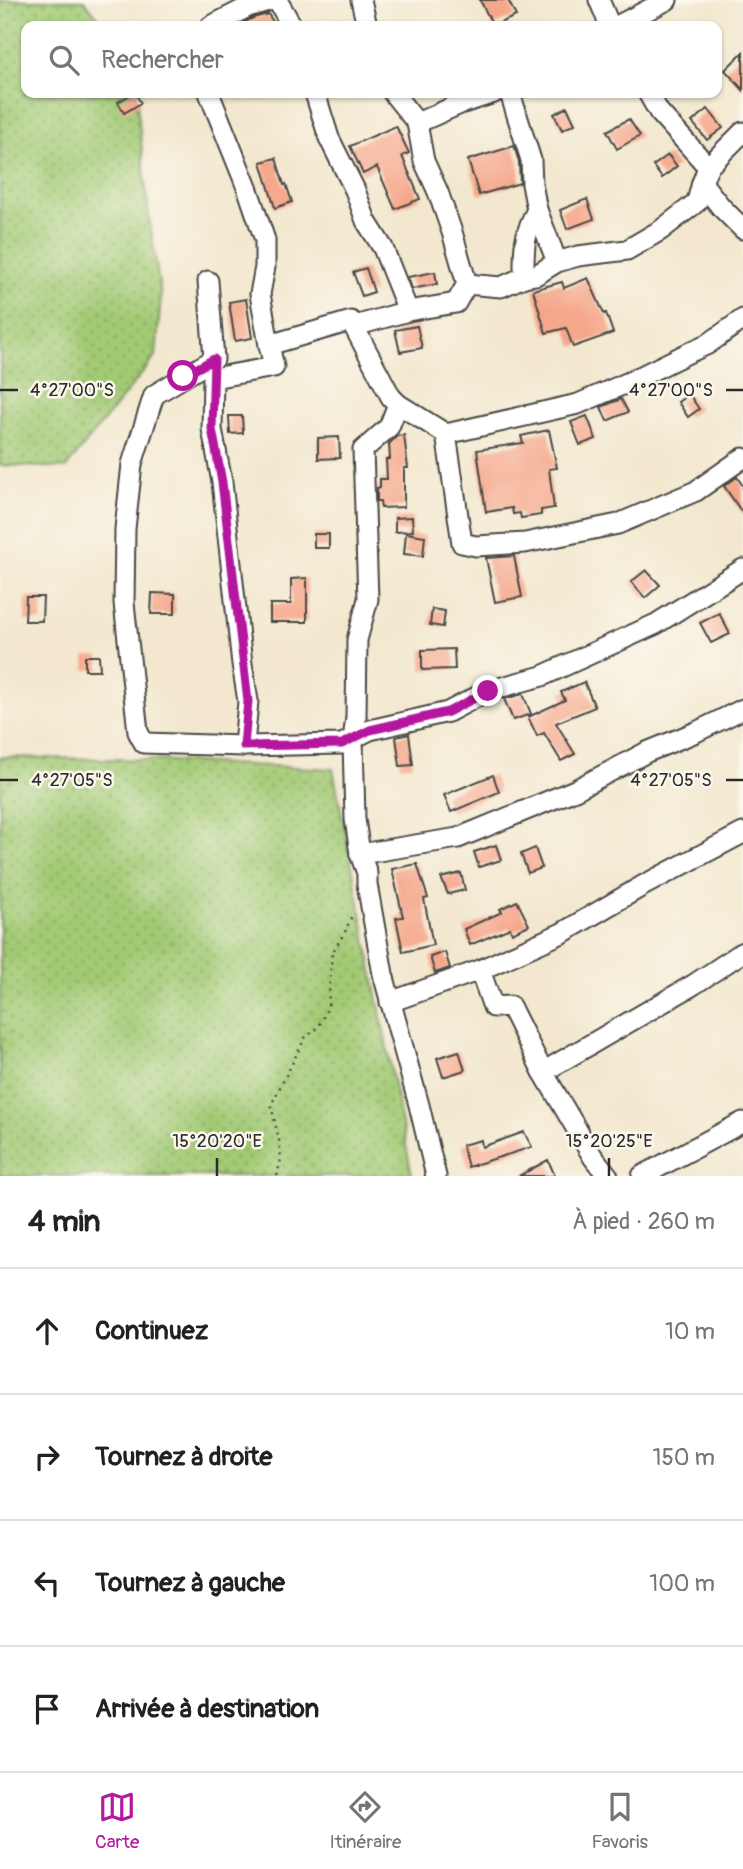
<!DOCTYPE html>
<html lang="fr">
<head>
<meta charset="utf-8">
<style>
  :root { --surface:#fff; --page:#f2f2f2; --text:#202124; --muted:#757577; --line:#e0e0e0; --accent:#b5179e }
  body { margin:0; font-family:Pangolin,sans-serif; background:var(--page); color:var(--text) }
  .stop { position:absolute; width:21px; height:21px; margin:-16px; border:5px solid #b5179e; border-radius:50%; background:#fff }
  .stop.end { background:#b5179e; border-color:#fff; box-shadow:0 2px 7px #0008 }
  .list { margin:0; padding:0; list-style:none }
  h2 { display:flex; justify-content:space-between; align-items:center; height:91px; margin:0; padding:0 28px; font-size:30px }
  h2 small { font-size:23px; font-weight:400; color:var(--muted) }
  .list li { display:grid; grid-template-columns:46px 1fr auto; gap:21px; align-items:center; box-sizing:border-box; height:126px; padding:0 28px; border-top:2px solid var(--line) }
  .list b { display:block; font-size:26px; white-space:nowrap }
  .list em { font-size:23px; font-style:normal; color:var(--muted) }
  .icon { flex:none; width:38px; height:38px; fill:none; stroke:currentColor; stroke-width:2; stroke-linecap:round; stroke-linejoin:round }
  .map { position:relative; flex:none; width:743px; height:1176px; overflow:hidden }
  .search { position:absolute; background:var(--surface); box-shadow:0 2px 5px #0004; left:21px; right:21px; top:21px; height:77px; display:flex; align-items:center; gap:18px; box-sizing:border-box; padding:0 24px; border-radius:14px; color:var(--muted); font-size:26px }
  .sheet { height:595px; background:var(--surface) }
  nav { display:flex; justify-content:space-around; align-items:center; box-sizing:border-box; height:98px; border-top:2px solid var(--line); background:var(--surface); font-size:19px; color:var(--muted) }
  nav a { display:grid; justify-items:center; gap:4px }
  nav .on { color:var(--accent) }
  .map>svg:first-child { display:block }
  .grass { fill:url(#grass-dots); stroke:#667a50; stroke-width:2 }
  .building { fill:#f5a78b }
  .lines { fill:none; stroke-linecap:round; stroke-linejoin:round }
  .street-casing { stroke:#494744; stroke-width:23 }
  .path { stroke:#494744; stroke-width:2.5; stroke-dasharray:2 5; stroke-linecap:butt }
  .street { stroke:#fff; stroke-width:19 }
  .route { stroke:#b5179e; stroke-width:9 }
  .ticks { fill:none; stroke:#2b2b2b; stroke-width:2.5 }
  .ticks-label { font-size:18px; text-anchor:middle; fill:#2b2b2b; stroke:#fbf7ec; stroke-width:5; stroke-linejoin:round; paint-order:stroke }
</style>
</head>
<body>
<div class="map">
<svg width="743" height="1176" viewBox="0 0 743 1176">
  <defs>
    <pattern id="grass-dots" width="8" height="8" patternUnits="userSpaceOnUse" patternTransform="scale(1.75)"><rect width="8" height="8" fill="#a2ca75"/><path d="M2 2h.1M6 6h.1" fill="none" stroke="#84a460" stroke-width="1.8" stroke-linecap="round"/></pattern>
  </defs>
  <rect width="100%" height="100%" fill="#fbf7ec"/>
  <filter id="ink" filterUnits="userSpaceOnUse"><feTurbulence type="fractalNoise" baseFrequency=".0143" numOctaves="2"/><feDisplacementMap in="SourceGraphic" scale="14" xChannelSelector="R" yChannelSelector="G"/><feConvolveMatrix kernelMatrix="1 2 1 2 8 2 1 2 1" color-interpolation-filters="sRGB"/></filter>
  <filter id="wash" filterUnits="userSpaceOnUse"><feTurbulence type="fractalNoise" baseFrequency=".00686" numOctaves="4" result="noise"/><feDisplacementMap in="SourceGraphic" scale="28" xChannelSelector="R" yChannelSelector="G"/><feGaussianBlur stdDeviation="1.57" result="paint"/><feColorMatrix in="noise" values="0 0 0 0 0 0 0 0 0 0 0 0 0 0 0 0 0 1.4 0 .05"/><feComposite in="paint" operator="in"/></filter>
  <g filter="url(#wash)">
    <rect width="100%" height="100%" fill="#f3e8cf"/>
    <g class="grass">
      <polygon points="0,0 84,0 105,26 26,26 26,93 136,93 149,217 161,296 156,356 66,468 0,465"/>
      <polygon points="0,757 151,760 333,769 412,1176 0,1176"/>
    </g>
    <g id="blocks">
      <g class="building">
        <polygon points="480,0 508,0 516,16 493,26"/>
        <polygon points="268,14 276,26 237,26 253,18"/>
        <polygon points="743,52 743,90 725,70"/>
        <polygon points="133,93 135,93 141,103 124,113 118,102"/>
        <polygon points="567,107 575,124 562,130 554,114"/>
        <polygon points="708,109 723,128 707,140 692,122"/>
        <polygon points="629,119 640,136 617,149 607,131"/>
        <polygon points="396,126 409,153 402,156 420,199 395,209 377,167 363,174 350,146"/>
        <polygon points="514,146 519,162 520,183 479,195 468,160"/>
        <polygon points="668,155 677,166 662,178 653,166"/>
        <polygon points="276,158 284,185 286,184 292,202 275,208 261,162"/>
        <polygon points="587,199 594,219 567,229 560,210"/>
        <polygon points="366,268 374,292 362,296 353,272"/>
        <polygon points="435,272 437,284 412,289 408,277"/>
        <polygon points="588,278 604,314 606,313 613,333 573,347 566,328 546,333 533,290 562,282 564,288"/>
        <polygon points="246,299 252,338 235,341 229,302"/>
        <polygon points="417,326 422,348 400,352 395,330"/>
        <polygon points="689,394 699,409 688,417 678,402"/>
        <polygon points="621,399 628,412 607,421 601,407"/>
        <polygon points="229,416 242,416 243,433 230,434"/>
        <polygon points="587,416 596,439 580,445 571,422"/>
        <polygon points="549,430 557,468 549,469 554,508 541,510 541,515 521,518 520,513 513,514 512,508 486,512 477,450 523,443 521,436"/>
        <polygon points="404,435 408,468 404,468 404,507 381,508 380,501 377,501 377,488 380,487 380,479 387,479 386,459 390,459 389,444 397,436"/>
        <polygon points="339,437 340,458 318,459 318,438"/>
        <polygon points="737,477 743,486 743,514 724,486"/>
        <polygon points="412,517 413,531 395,532 395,518"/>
        <polygon points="406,533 425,536 423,556 404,554"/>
        <rect x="314" y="534" width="15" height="14"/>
        <polygon points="514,556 522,597 495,602 486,558"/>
        <polygon points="646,570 660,585 645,598 631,582"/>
        <polygon points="307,578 307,622 270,622 270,604 291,604 291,579"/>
        <polygon points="152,593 175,594 175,614 151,614"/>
        <polygon points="26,597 43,597 42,621 25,621"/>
        <polygon points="432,609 445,611 443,627 430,625"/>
        <polygon points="719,613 730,634 711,643 700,623"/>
        <polygon points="454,649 455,669 422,670 422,650"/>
        <polygon points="85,656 99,656 100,670 85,670"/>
        <polygon points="584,682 595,707 556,723 575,754 561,761 544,733 537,736 528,717 565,700 561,692"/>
        <polygon points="523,694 531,714 513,720 504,699"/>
        <polygon points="409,734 413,765 400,766 396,737"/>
        <polygon points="493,775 499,792 451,812 444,795"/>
        <polygon points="496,845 501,860 479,867 474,852"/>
        <polygon points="535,848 542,868 528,873 521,854"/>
        <polygon points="417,864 428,898 424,899 433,945 403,952 396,918 403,917 392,869"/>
        <polygon points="461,873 465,890 448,894 441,878"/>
        <polygon points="517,901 529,925 512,933 510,928 470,945 464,929 502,912 500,909"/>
        <polygon points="445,952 450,968 435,973 430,957"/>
        <polygon points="459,1051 465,1070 443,1077 437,1058"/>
        <polygon points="524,1132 532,1147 468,1167 462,1145 481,1140 482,1147"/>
        <polygon points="548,1160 555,1176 519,1176"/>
      </g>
    </g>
  </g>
  <g filter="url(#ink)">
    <use href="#blocks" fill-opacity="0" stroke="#494744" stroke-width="2"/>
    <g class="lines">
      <defs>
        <g id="street">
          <polyline points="277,0 292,26"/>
          <polyline points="361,0 367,26"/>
          <polyline points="599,0 610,26"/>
          <polyline points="211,26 248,7 272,0"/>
          <polyline points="617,26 667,0"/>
          <polyline points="209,93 248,190 265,240 265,267 260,294 269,345 274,367 213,378 212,429 222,482 242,664 248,701 244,746"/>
          <polyline points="315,93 329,138 355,190 366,221 383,248 408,311"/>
          <polyline points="393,93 417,123 424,161 438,192 452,232 467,284"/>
          <path d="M510,93L531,160L532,184L537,210C523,234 524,251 524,277"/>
          <polyline points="648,93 659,112 708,167 702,183 721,207 743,229"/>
          <polyline points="417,123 460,104 494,93"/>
          <polyline points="708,167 743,132"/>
          <polyline points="537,210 557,262"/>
          <polyline points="208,281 214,359 154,395 132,464 125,529 124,603 138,732 144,743 244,746 342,744 370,730 448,712 488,691 542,676 656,624 743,569"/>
          <polyline points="355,326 408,311 456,303 467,284 501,287 524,277 536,275 557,262 578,256 627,250 661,230 697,202 702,183"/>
          <polyline points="269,345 351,321 391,397 398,404 446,434 578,404 629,382 688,353 708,344 743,319"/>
          <polyline points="398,404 389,427 363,450 368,599 357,640 356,717 353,740 355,819 360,854 367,873 367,884 383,974 419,1105 436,1176"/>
          <polyline points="446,434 462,543 476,546 525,543 618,524 696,491 743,458"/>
          <polyline points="360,854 458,838 575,790 647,752 696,732 743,709"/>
          <polyline points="480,970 493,1007 510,1006 543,1072 593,1157 608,1176"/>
          <polyline points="390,1002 480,970 562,933 644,885 743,833"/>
          <polyline points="543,1072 693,985 743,952"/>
          <polyline points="642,1176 743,1122"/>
        </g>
      </defs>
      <use href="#street" class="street-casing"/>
      <polyline class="path" points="277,1176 281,1159 279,1140 271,1105 305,1038 318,1028 328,1007 332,953 345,932 353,913"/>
      <use href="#street" class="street"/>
    </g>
  </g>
  <g class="lines" filter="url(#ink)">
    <polyline class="route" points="183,376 214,359 212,429 222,482 248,701 244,746 342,744 370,730 448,712 488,691"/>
  </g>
  <path class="ticks" d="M0,390H18M726,390H743M0,780H18M726,780H743M217,1158V1176M609,1158V1176"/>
  <g class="ticks-label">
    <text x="72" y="396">4°27'00"S</text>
    <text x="671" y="396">4°27'00"S</text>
    <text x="72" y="786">4°27'05"S</text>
    <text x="671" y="786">4°27'05"S</text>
    <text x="217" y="1147">15°20'20"E</text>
    <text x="609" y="1147">15°20'25"E</text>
  </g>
</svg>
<div class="stop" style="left:183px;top:376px"></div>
<div class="stop end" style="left:488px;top:691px"></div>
<div class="search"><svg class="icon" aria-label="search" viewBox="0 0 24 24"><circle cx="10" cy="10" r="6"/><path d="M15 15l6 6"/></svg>Rechercher</div>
</div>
<section class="sheet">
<h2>4 min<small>À pied · 260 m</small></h2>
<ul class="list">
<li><svg class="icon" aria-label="ahead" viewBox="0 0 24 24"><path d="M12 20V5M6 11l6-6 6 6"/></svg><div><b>Continuez</b></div><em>10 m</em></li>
<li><svg class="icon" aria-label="right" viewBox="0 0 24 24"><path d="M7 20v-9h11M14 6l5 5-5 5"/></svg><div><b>Tournez à droite</b></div><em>150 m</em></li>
<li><svg class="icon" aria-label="left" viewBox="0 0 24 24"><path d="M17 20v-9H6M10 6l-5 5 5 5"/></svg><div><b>Tournez à gauche</b></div><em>100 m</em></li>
<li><svg class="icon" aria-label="arrive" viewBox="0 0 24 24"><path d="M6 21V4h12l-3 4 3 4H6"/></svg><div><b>Arrivée à destination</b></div></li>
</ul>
</section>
<nav>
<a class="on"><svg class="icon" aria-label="map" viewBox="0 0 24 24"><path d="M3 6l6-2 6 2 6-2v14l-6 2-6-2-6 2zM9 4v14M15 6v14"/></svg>Carte</a>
<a><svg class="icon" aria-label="directions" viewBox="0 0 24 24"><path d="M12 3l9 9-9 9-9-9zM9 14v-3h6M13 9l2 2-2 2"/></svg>Itinéraire</a>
<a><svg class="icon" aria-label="saved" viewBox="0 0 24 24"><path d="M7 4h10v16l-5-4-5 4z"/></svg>Favoris</a>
</nav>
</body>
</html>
